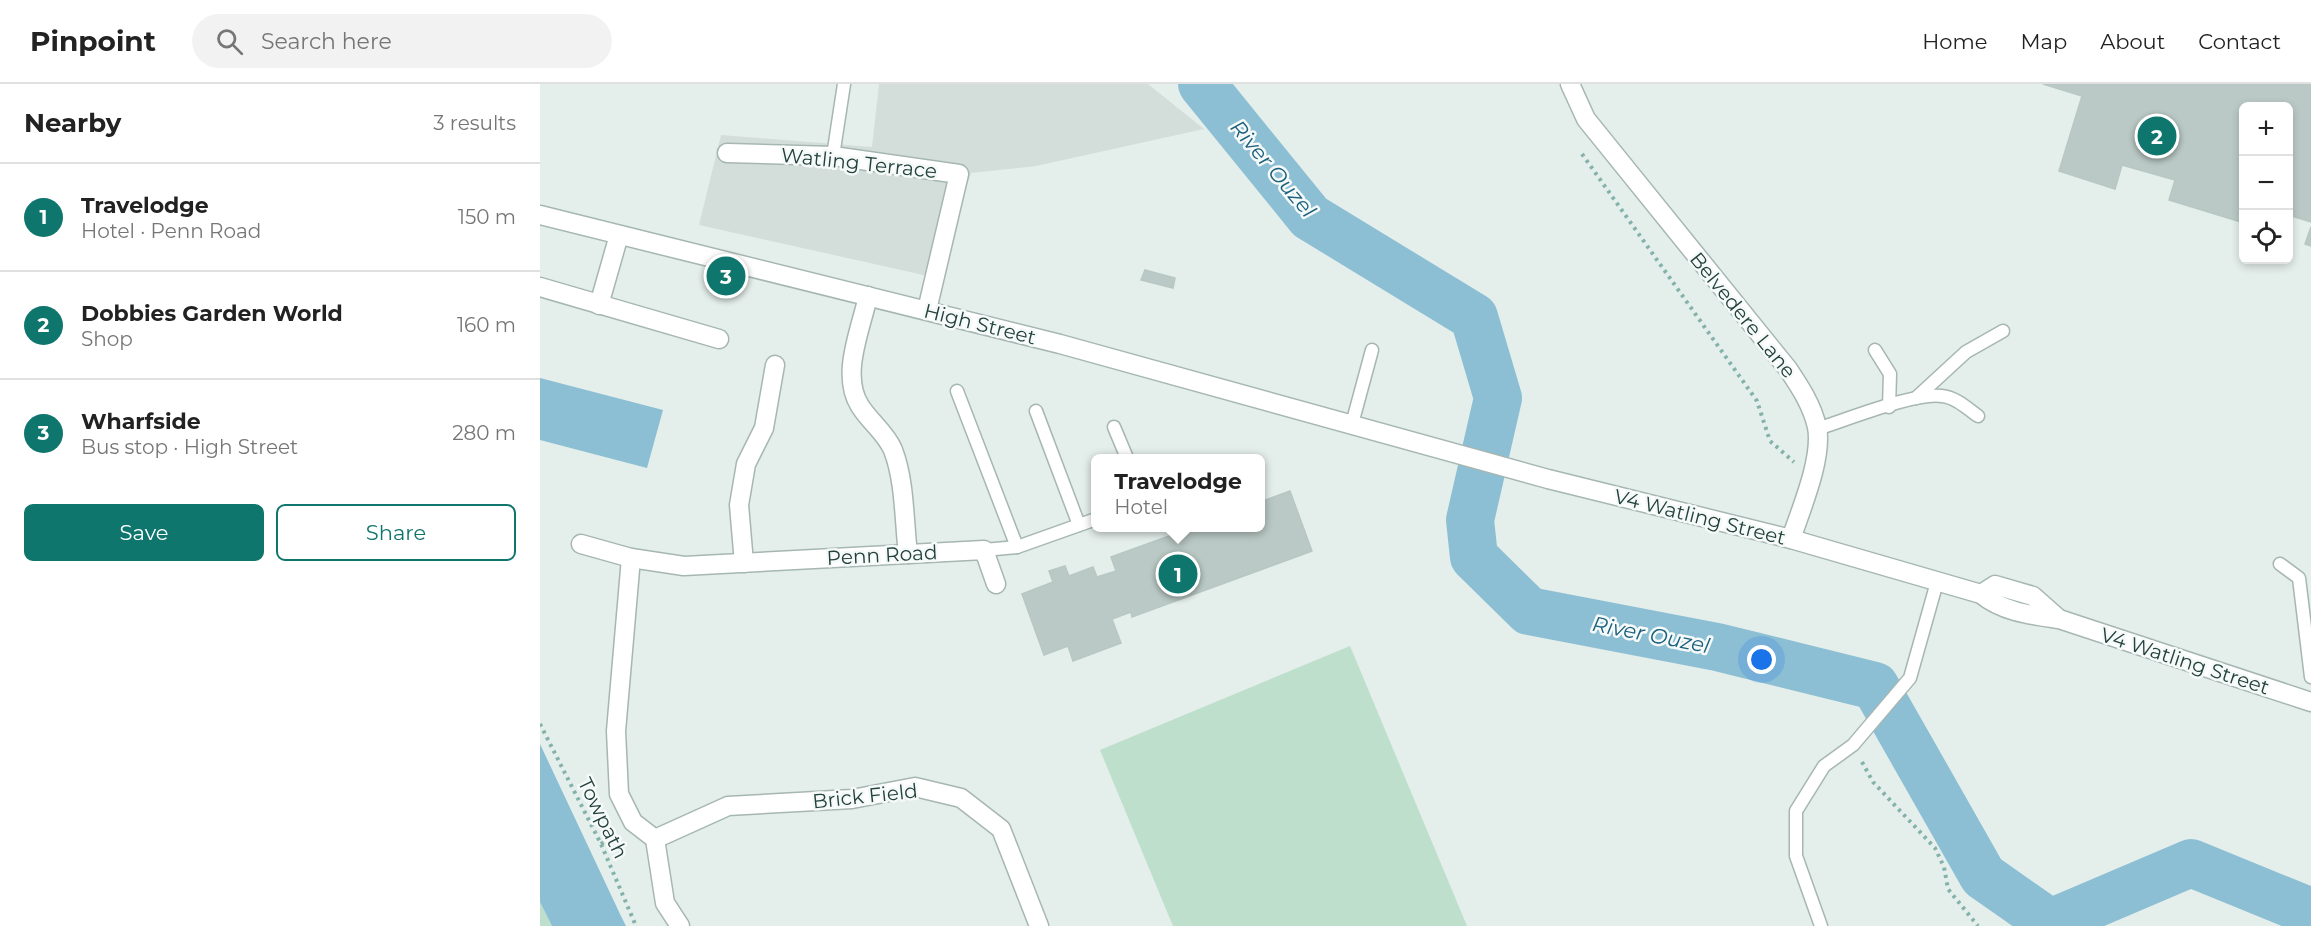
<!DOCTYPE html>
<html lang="en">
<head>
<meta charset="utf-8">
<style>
  :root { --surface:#fff; --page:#f2f2f2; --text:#222; --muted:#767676; --line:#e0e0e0; --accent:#0f766e }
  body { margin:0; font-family:Montserrat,sans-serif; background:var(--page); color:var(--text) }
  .controls { position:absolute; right:18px; top:18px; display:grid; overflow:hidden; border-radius:9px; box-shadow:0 3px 9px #0003 }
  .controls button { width:54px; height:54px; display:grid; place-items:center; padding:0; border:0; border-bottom:2px solid var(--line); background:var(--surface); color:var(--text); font:30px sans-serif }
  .you { position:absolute; left:1222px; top:576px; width:21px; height:21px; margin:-15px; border:4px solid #fff; border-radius:50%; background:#1a73e8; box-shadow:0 0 0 9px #1a73e833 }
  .badge { display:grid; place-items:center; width:39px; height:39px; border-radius:50%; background:var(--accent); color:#fff; font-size:20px; font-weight:700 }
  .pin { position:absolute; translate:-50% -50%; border:3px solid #fff; box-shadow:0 2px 6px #0006 }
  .popup { position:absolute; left:551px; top:370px; width:174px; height:78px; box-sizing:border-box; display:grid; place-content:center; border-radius:9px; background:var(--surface); filter:drop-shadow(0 2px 4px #0005); font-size:20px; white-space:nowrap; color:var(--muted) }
  .popup b { font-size:22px; color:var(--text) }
  .popup::after { content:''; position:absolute; left:50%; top:100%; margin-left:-12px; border:12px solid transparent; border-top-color:var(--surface) }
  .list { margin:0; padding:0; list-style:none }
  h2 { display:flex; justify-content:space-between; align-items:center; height:78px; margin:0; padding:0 24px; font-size:26px }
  h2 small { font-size:20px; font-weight:400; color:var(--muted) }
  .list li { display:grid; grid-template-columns:39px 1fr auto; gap:18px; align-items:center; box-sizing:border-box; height:108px; padding:0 24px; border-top:2px solid var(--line) }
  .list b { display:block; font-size:22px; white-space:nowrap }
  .list p { margin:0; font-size:20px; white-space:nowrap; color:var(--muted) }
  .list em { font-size:20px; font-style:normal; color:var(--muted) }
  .actions { display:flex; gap:12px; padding:18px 24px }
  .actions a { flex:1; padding:14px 0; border:2px solid var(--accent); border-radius:9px; text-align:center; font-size:21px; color:var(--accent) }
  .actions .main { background:var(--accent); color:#fff }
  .icon { flex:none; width:33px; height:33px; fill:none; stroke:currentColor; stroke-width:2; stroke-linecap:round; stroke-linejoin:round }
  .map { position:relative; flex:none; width:1771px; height:842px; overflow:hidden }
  header { display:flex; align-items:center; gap:36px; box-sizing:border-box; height:84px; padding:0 30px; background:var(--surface); border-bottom:2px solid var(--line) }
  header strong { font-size:28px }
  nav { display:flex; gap:33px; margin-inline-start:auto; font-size:21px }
  .search { width:420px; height:54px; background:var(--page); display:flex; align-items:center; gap:15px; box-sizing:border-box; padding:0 21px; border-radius:33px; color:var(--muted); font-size:22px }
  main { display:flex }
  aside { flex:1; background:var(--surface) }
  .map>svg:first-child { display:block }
  .built { fill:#d3deda }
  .green { fill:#bddfcb }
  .water { fill:#8cbfd4 }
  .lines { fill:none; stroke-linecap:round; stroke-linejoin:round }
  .river { stroke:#8cbfd4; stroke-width:48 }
  .building { fill:#bac9c5; stroke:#b7c8c3; stroke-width:1.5 }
  .service-casing { stroke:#a6b7b3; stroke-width:15 }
  .minor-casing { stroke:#a6b7b3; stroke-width:21 }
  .tertiary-casing { stroke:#a6b7b3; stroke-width:21 }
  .path { stroke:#84b2aa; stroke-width:4; stroke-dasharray:3 4.5; stroke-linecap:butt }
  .service { stroke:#fff; stroke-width:12 }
  .minor { stroke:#fff; stroke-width:18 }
  .tertiary { stroke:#fff; stroke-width:18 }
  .labels { text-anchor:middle; stroke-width:5; stroke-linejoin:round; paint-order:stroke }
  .street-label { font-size:20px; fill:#23413d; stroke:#f5faf8 }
  .water-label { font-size:21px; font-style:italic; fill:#1b607f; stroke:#f5faf8 }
</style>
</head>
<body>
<header>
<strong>Pinpoint</strong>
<div class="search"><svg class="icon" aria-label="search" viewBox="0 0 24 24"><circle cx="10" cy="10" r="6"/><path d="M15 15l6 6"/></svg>Search here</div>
<nav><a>Home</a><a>Map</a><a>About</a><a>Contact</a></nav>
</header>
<main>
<aside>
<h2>Nearby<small>3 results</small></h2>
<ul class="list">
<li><span class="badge">1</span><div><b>Travelodge</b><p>Hotel · Penn Road</p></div><em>150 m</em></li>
<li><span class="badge">2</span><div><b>Dobbies Garden World</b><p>Shop</p></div><em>160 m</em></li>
<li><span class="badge">3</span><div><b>Wharfside</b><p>Bus stop · High Street</p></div><em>280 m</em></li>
</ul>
<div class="actions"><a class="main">Save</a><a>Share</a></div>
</aside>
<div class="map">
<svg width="1771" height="842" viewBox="0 0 1771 842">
  <rect width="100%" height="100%" fill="#e4eeeb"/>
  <polygon class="built" points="339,0 608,0 664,45 496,82 431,89 397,194 159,141 181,51 332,63"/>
  <g class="green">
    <polygon points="810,562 927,842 633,842 560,666"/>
    <polygon points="0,818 12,842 0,842"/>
  </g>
  <g class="water">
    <polygon points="0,294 123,326 107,384 0,356"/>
    <polygon points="0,660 80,830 86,842 12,842 0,818"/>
  </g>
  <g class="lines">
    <polyline class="river" points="662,0 770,133 934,233 958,314 930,436 934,473 989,527 1177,563 1335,602 1443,792 1510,839 1651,779 1771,828"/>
  </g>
  <g class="building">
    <polygon points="1503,0 1771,0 1771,138 1748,131 1748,22 1704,22 1704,139 1629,116 1635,96 1582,81 1575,105 1519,87 1542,12"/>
    <polygon points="1771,143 1771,162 1765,160"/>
    <polygon points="605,186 635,194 633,204 601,196"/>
    <polygon points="750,407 772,467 592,533 591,528 572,535 581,559 533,577 528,562 504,571 482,510 513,498 509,487 525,482 529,492 553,483 557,493 576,487 571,473 651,444 720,444 720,418"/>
  </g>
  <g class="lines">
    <defs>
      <g id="service">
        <polyline points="293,72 304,0"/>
        <polyline points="1335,266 1350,290 1349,323"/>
        <polyline points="417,307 477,463"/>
        <polyline points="1376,314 1426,268 1463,247"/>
        <polyline points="496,327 539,441"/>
        <polyline points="812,340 832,266"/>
        <polyline points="574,343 587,374"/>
        <path d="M1277,345C1306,336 1375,308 1402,312C1415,313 1427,324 1438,332"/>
        <polyline points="444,466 477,463 556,435"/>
        <polyline points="1740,480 1759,494 1771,593"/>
        <polyline points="1281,842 1256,772 1256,727 1284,682 1313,661 1370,594 1397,498"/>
      </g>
      <g id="minor">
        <path d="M1030,0L1046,35L1248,285C1260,303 1272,321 1277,343C1283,374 1261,425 1251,455"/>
        <polyline points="187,69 293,72 419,90 387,226"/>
        <polyline points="0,203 179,255"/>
        <path d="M328,212C321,245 300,291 320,322C330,338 346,349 353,366C365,397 364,437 368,470"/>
        <polyline points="59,221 79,151"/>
        <polyline points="41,460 91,474 144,482 444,466 456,500"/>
        <polyline points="91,474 76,647 79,710 93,738 115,755 125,819 140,842"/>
        <polyline points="204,479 199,421 206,380 224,344 235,281"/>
        <polyline points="115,755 188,722 312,715 375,703 421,714 461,745 499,842"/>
      </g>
      <g id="tertiary">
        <path d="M0,131L520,260L1008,395L1251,455L1441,510C1463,528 1491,531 1519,535L1771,618"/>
        <polyline points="1441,510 1455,501 1493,512 1519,535"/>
      </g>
    </defs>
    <use href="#service" class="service-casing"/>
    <use href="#minor" class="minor-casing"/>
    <use href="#tertiary" class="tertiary-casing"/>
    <g class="path">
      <polyline points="1042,70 1217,317 1230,357 1254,378"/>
      <polyline points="0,640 61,760 96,842"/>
      <polyline points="1322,678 1333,698 1395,764 1404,783 1408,805 1438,842"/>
      <polyline points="61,760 75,751"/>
    </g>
    <use href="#service" class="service"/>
    <use href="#minor" class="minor"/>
    <use href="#tertiary" class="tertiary"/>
  </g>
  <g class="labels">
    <g class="street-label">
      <text transform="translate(319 79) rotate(6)" y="7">Watling Terrace</text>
      <text transform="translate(1203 231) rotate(51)" y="7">Belvedere Lane</text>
      <text transform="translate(440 240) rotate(14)" y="7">High Street</text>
      <text transform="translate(1160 433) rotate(14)" y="7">V4 Watling Street</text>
      <text transform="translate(342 471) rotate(-3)" y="7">Penn Road</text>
      <text transform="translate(1645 577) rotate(18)" y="7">V4 Watling Street</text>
      <text transform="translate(325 712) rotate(-6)" y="7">Brick Field</text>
      <text transform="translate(63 734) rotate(64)" y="7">Towpath</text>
    </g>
    <g class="water-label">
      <text transform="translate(733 85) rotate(50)" y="7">River Ouzel</text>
      <text transform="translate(1111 551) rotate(11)" y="7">River Ouzel</text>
    </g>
  </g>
</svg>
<div class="controls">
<button>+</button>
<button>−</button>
<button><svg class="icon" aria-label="locate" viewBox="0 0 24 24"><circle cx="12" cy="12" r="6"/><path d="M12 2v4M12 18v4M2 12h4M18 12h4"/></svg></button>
</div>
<div class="you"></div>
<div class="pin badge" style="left:638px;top:490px">1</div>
<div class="popup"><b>Travelodge</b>Hotel</div>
<div class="pin badge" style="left:1617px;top:52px">2</div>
<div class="pin badge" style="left:186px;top:192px">3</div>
</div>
</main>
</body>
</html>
